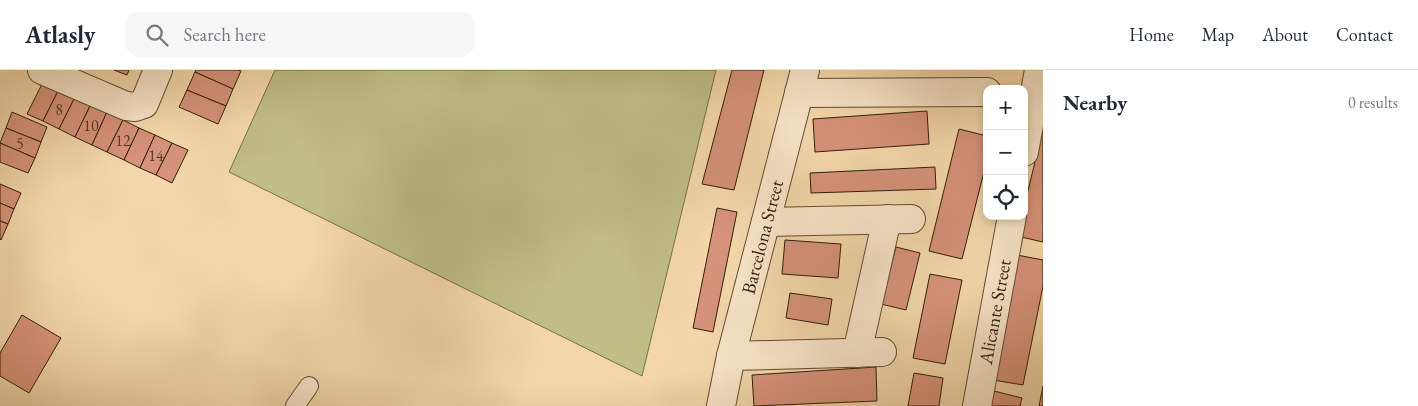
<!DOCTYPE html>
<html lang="en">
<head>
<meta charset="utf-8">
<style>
  :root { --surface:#fff; --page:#f6f6f7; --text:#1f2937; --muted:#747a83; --line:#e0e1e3 }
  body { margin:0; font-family:"EB Garamond",serif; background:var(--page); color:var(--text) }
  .controls { position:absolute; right:15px; top:15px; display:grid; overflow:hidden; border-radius:10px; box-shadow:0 2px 8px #0003 }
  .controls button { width:45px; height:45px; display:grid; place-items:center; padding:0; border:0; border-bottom:1px solid var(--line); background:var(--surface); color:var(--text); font:25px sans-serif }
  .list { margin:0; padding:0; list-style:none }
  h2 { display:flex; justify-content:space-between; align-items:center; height:65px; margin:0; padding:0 20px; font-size:21px }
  h2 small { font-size:16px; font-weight:400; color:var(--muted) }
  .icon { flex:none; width:28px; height:28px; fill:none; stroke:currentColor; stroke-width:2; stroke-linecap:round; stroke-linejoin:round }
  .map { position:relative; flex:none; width:1043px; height:336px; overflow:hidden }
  header { display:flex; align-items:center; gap:30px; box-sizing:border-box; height:70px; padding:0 25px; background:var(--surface); border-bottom:1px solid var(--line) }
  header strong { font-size:24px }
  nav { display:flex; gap:28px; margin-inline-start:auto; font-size:18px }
  .search { width:350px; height:45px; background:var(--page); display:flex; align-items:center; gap:12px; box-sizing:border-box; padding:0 18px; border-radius:15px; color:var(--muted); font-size:19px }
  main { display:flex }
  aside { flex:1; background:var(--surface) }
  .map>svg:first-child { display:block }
  .green { fill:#c0bd85; stroke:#786e4a }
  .building { fill:#d6927a; stroke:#311e0e }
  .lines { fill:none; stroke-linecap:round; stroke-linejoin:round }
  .service-casing { stroke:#624c35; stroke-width:20 }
  .minor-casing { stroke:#624c35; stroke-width:30 }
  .tertiary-casing { stroke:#624c35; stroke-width:30 }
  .service { stroke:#f7e5c8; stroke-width:18 }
  .minor { stroke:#f7e5c8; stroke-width:28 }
  .tertiary { stroke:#f7e5c8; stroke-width:28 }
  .labels { text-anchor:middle; stroke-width:5; stroke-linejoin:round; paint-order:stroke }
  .number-label { font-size:16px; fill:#5a3b29 }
  .street-label { font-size:19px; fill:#311e0e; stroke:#f7e5c8 }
</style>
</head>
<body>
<header>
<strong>Atlasly</strong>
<div class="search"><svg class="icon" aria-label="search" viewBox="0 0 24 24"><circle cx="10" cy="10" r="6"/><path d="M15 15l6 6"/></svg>Search here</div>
<nav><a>Home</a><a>Map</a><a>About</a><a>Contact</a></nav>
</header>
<main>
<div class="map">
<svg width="1043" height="336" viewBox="0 0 1043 336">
  <rect width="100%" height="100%" fill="#f3d7aa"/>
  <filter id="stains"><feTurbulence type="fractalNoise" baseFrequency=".004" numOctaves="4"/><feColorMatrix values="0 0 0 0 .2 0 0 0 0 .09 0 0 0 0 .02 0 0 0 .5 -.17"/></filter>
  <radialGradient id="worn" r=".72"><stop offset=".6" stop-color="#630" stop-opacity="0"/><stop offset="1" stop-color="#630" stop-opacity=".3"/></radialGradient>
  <polygon class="green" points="275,0 716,0 642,306 229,102"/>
  <g class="building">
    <polygon points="114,0 129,0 127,5"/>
    <polygon points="196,0 238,0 241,1 233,19 195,2"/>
    <polygon points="732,0 764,0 734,120 702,114"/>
    <polygon points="195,2 233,19 226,36 187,20"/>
    <polygon points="43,12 59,19 43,51 27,44"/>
    <polygon points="59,19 75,27 59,59 43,51"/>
    <polygon points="187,20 226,36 218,54 179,37"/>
    <polygon points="75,27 91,34 75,67 59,59"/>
    <polygon points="91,34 107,42 92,75 75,67"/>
    <polygon points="927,41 929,74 815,82 813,49"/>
    <polygon points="12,42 47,57 41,72 6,58"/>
    <polygon points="107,42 123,50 107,82 92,75"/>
    <polygon points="123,50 139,58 124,90 107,82"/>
    <polygon points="6,58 41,72 35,88 0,73"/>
    <polygon points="139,58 155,65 140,98 124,90"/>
    <polygon points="959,59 987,66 987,90 962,189 929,181"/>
    <polygon points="1043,59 1043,172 1017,166 1024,146 1024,137"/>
    <polygon points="155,65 172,73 156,105 140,98"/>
    <polygon points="0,73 35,88 28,103 0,92"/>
    <polygon points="172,73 188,80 172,113 156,105"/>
    <polygon points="935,97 936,119 811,123 810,103"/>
    <polygon points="0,114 21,123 14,139 0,133"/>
    <polygon points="0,133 14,139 8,154 0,151"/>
    <polygon points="717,138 737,142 713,262 693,258"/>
    <polygon points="0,151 8,154 1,170 0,169"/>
    <polygon points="785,170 841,174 838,208 782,204"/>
    <polygon points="896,177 920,183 906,240 881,234"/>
    <polygon points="1017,185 1043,190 1043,216 1023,315 993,310"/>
    <polygon points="930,204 962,210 945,294 913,288"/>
    <polygon points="790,223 832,229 828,255 786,248"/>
    <polygon points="22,245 61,268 29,323 0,306 0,283"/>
    <polygon points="876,297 877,331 754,336 752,305"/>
    <polygon points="914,303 943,308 939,336 908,336"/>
    <polygon points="1043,316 1043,336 1039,336"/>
    <polygon points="990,320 1022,328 1020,336 986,336"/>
  </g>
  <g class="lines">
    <defs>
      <polyline id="service" points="295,336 309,316"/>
      <g id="minor">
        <polyline points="42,0 126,36 135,37 144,34 158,0"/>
        <polyline points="799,23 987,22"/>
        <polyline points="766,152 911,149"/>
        <polyline points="857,283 887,149"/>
        <polyline points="731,286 882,282"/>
      </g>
      <g id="tertiary">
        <polyline points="1024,82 1039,0"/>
        <path id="s1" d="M721,336L731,286L805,0"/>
        <path id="s2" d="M977,336L1012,146"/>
      </g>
    </defs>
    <use href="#service" class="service-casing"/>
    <use href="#minor" class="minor-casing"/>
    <use href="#tertiary" class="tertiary-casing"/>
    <use href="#service" class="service"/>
    <use href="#minor" class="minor"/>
    <use href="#tertiary" class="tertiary"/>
  </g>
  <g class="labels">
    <g class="number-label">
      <text x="59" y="45">8</text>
      <text x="91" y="61">10</text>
      <text x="123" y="76">12</text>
      <text x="20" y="79">5</text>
      <text x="156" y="91">14</text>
    </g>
    <g class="street-label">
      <text dy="7" stroke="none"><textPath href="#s1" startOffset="174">Barcelona Street</textPath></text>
      <text dy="7" stroke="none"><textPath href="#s2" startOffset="96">Alicante Street</textPath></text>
    </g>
  </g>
  <rect width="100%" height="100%" filter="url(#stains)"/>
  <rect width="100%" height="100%" fill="url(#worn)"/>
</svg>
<div class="controls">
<button>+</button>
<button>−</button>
<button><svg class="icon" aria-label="locate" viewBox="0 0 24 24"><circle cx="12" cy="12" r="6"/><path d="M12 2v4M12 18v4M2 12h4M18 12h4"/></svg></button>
</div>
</div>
<aside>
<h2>Nearby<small>0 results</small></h2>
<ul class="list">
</ul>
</aside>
</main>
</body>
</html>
